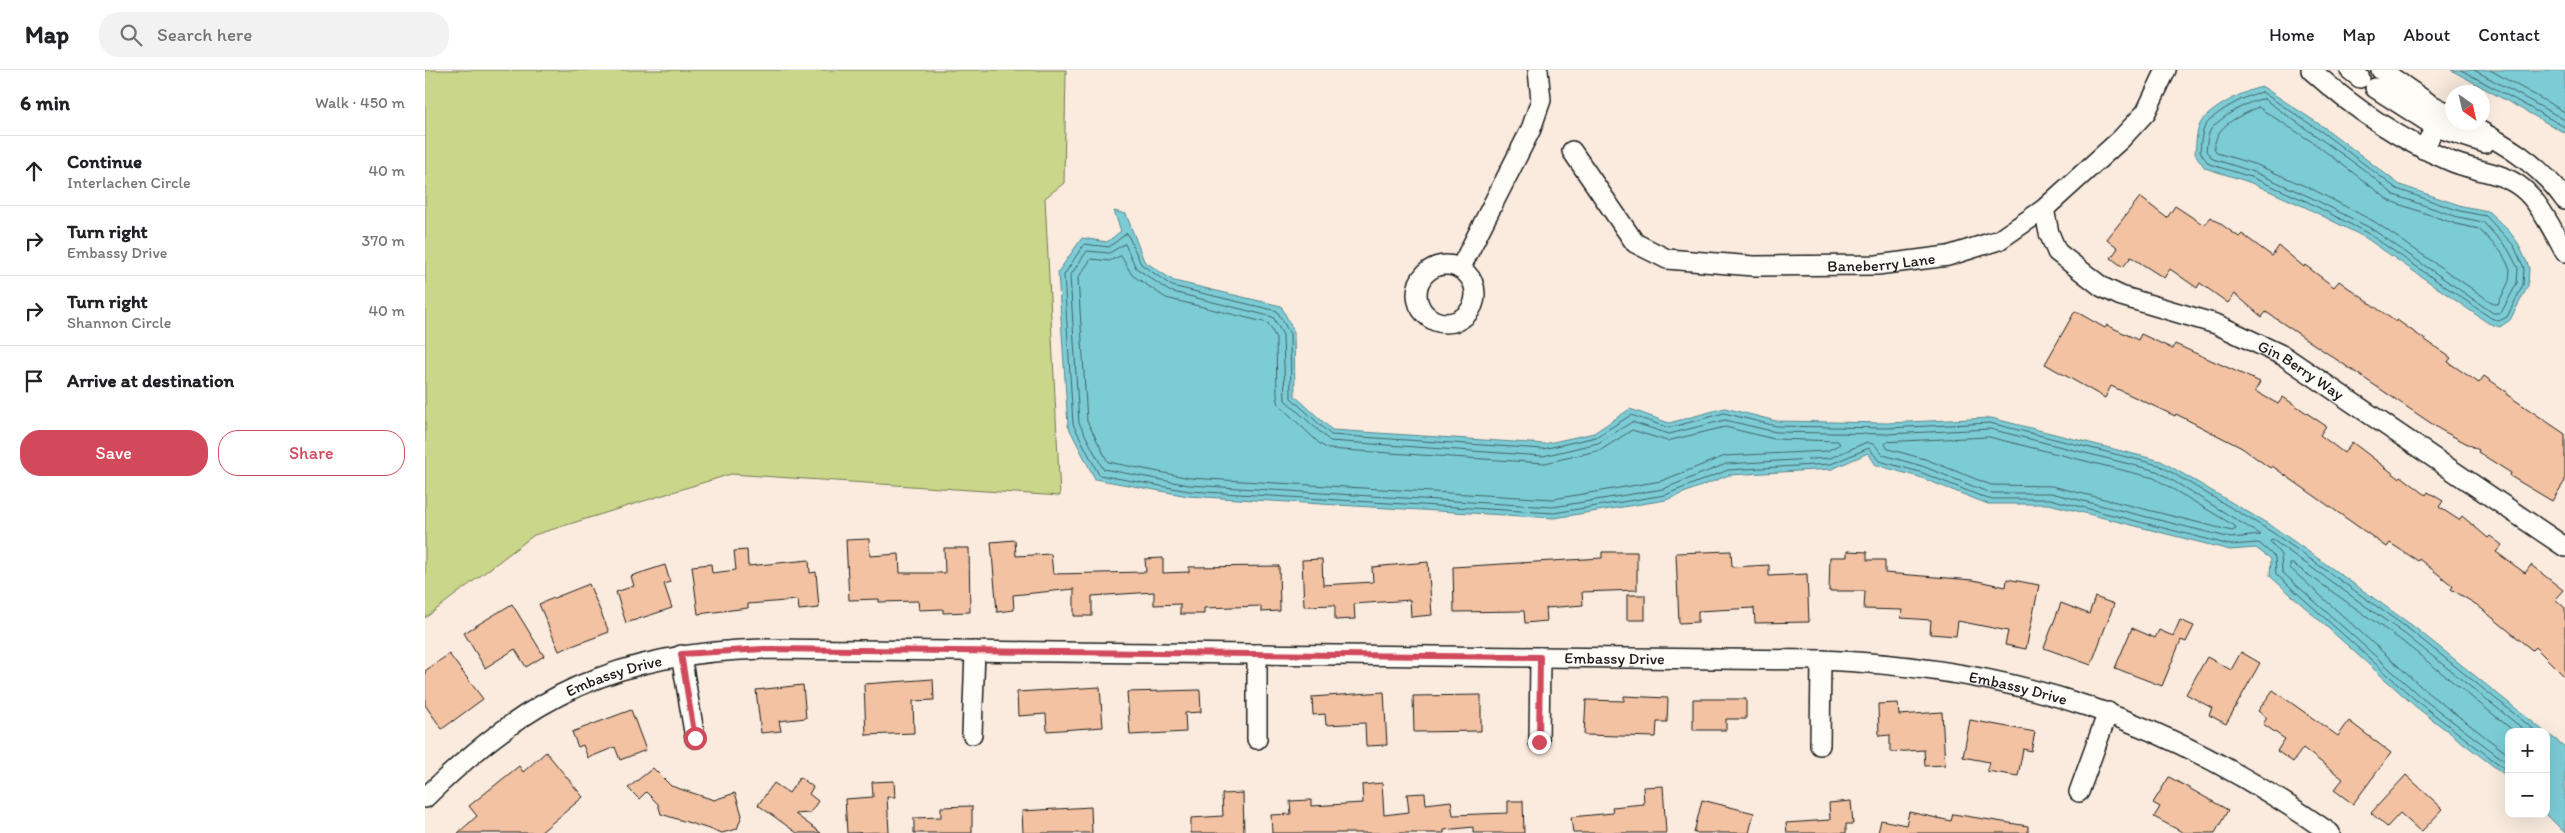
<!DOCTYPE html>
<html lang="en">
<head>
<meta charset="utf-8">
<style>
  :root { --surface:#fff; --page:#f2f2f2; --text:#202124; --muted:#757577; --line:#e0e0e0; --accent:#d1495b }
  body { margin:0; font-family:Itim,sans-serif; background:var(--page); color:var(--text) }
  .controls { position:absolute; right:15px; bottom:15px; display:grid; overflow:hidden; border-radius:10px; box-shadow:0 5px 20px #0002 }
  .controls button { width:45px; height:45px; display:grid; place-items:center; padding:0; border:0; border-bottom:1px solid var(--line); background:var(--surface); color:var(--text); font:25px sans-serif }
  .compass { position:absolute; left:2020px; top:15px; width:45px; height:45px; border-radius:50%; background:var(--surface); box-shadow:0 5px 20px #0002; rotate:146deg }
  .stop { position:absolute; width:15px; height:15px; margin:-11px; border:4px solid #d1495b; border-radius:50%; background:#fff }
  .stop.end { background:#d1495b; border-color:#fff; box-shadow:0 1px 5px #0008 }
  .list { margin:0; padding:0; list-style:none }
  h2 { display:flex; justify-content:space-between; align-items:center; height:65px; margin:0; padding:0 20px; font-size:21px }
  h2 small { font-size:16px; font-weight:400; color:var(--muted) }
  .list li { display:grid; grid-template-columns:32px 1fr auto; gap:15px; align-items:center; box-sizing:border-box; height:70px; padding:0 20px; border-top:1px solid var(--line) }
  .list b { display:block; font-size:19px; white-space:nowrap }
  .list p { margin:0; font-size:16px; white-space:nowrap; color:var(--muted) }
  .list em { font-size:16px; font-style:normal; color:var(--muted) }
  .actions { display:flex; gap:10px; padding:15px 20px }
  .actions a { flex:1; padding:11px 0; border:1px solid var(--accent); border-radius:20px; text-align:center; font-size:18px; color:var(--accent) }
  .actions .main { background:var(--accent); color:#fff }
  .icon { flex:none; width:28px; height:28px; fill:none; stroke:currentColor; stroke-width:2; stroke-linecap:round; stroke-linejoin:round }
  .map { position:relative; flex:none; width:2140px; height:763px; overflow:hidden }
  header { display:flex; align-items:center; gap:30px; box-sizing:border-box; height:70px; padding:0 25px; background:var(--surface); border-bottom:1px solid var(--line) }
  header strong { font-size:24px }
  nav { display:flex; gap:28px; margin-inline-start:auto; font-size:18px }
  .search { width:350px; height:45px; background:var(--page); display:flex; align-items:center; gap:12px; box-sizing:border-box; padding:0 18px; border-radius:20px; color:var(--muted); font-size:19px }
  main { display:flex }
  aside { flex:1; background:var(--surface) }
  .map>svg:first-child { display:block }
  .green { fill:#cad689; stroke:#737952 }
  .water { fill:#7cccd6; stroke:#56868c }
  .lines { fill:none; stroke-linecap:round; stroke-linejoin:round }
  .shore { stroke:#426266; stroke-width:1 }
  .building { fill:#f2c2a2; stroke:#1c1c1c }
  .minor-casing { stroke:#1c1c1c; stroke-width:22 }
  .minor { stroke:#fdfcf7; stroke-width:19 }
  .route { stroke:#d1495b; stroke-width:6 }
  .labels { text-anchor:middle; stroke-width:4; stroke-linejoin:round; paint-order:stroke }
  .street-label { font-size:16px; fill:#1c1c1c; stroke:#fdfcf7 }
</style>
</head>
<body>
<header>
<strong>Map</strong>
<div class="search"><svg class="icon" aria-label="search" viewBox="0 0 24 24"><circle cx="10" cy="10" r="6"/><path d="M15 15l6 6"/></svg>Search here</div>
<nav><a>Home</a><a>Map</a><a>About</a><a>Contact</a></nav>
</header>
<main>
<aside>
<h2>6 min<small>Walk · 450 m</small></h2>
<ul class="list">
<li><svg class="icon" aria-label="ahead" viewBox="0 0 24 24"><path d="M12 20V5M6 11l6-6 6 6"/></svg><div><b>Continue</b><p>Interlachen Circle</p></div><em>40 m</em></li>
<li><svg class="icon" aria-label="right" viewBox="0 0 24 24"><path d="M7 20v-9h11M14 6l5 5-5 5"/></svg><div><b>Turn right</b><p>Embassy Drive</p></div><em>370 m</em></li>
<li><svg class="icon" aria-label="right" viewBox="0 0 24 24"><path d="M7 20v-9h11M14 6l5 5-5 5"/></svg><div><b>Turn right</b><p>Shannon Circle</p></div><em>40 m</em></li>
<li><svg class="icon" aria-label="arrive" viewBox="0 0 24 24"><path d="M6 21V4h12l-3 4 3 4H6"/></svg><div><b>Arrive at destination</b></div></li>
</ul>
<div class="actions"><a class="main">Save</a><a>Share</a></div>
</aside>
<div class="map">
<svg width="2140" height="763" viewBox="0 0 2140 763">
  <rect width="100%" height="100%" fill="#faebde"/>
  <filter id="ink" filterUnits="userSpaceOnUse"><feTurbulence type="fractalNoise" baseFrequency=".02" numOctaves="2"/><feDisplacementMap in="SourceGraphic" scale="10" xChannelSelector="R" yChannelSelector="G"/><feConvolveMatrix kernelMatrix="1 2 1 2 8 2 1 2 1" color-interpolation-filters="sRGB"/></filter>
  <g filter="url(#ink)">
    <polygon class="green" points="0,0 641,0 639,113 620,128 635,426 306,404 109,465 0,548"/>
    <g class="water">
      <polygon points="2026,0 2140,0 2140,63"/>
      <path d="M1838,17L1900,58L1975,115L2037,136L2063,141L2084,161L2093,173L2104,197L2103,216L2085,250L2075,257L2063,253L1941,168L1880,137L1824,112L1780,98L1770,84C1771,74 1771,63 1775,54C1783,39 1822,19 1838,17Z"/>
      <polygon points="689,141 701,144 719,191 749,211 856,236 869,262 870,326 907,360 1119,374 1169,363 1205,339 1244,353 1300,338 1351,351 1462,353 1566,348 1736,391 1850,458 1988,556 2120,662 2084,662 2084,708 1991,637 1845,506 1846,489 1831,478 1805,480 1624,434 1563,434 1494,407 1451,395 1443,383 1407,399 1304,405 1241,430 1129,448 763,426 670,409 643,356 633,202 657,168 682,172 696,161"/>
      <polygon points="2121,662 2140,677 2140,763 2121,744"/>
    </g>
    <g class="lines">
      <g class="shore">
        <polyline points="2036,0 2140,57"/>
        <polyline points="2049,0 2140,50"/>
        <polyline points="2065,0 2140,42"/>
        <path d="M1837,22L1897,62L1972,119L2035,141L2061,146L2089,176L2099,198L2098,215L2082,247L2074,251L2066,248L1944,164L1883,132L1826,107L1784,94L1775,82C1776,74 1776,63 1780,56C1788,43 1823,24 1837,22Z"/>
        <path d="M1839,29L1938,99L1969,125L2033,147L2058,152L2083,179L2093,198L2092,213L2076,243H2068L1947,159L1885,127L1829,102L1788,89L1781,81C1782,74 1782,67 1785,61C1790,50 1828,28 1839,29Z"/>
        <path d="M1833,37L1889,73L1965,131L2031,154L2054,159L2077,183L2085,199L2084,211L2073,234H2069L1950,152L1889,120L1832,95L1792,83L1789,78C1792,53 1813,48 1833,37Z"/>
        <polygon points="700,174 711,198 744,221 848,247 858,265 860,330 905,371 1118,386 1173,373 1207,352 1244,364 1300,350 1351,362 1462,364 1565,359 1732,401 1836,465 1806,468 1626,423 1565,423 1497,396 1458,385 1450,375 1442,372 1405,388 1301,394 1238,419 1128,437 764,415 678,399 654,353 645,206 662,181 684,183"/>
        <polygon points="696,186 707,205 741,228 843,253 851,268 852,326 854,335 895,374 903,379 1120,393 1176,380 1207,360 1242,371 1300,357 1349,369 1413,371 1415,374 1402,381 1300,386 1236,411 1128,429 765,408 683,392 662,351 653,208 666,189 684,191"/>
        <polygon points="1564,367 1729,408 1810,456 1811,459 1807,461 1627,416 1566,415 1500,389 1463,379 1460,374 1462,372"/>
        <polyline points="2084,685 2003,623 1865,498 1865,494 1868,494 1977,571 2090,662"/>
        <polyline points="2084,694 1998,629 1857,502 1856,485 1845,471 1848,470 1981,565 2102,662"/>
        <polyline points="2084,702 1994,633 1851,504 1850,487 1834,473 1805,475 1625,429 1563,429 1495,402 1454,391 1444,378 1406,394 1303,400 1240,425 1129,443 764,421 674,405 648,354 639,205 659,174 684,177 702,163 716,194 747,216 852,241 865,264 866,328 906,365 1118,379 1171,367 1206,345 1244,358 1299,343 1351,356 1462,358 1565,353 1734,395 1847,462 1985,560 2112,662"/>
      </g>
    </g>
    <g class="building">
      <polygon points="1715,127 1742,148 1750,136 1779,155 1786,147 1814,167 1817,164 1847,186 1854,176 1879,197 1880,195 1909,217 1914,211 1971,252 1972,250 2026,288 2023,292 2054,313 2059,306 2082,322 2081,324 2140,364 2140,411 2127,431 2085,406 2086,403 2053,382 2054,380 2016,360 1841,242 1837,247 1810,224 1803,233 1775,213 1772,218 1745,199 1739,208 1706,187 1698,197 1686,188 1693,178 1682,169"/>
      <polygon points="1650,241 1680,258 1682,255 1713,270 1716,264 1748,279 1750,274 1835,312 1830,321 1853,334 1858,327 1901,356 1895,365 1919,383 1927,372 1974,408 1976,406 2001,425 2003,422 2018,431 2014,437 2034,450 2037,446 2063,468 2065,466 2077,475 2071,482 2100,503 2106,495 2138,520 2130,529 2140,538 2140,607 2110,577 2107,580 2052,535 2026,519 2028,516 1994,489 1993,491 1965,473 1962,477 1847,396 1845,398 1817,378 1751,344 1750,346 1686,316 1680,328 1620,294"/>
      <polygon points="444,469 445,486 474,484 475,503 520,503 519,478 544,478 545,542 518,543 518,539 494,540 493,531 454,532 454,529 424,530 421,470"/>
      <polygon points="590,470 591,486 626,484 628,504 721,502 720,489 738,488 738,503 764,502 764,497 854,496 855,541 836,542 836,536 779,538 779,544 755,544 755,534 729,535 729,522 667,526 667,546 649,546 649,519 588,525 589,540 572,542 566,472"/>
      <polygon points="322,480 323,496 384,490 385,503 391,502 394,538 374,540 373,530 323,534 323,538 273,544 267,496 286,494 287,503 311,500 309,481"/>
      <polygon points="1306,481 1307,497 1344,495 1344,506 1382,504 1384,552 1330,553 1329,538 1273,541 1273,552 1254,553 1251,483"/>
      <polygon points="1422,481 1442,482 1442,490 1460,490 1460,503 1548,510 1581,517 1582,509 1614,515 1601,579 1580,575 1583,561 1533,551 1531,566 1505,564 1506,550 1476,548 1477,540 1439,539 1440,521 1404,521 1405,487 1422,487"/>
      <polygon points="1177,482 1212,482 1212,520 1157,522 1158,535 1121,538 1122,551 1100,553 1099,541 1029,542 1028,497 1177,488"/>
      <polygon points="897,489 898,515 948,512 947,497 1003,492 1007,545 986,547 985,530 929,534 930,549 910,550 910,535 879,536 877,490"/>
      <polygon points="240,495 245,512 239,514 247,538 201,553 191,522 209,516 206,506"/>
      <polygon points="164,514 184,562 134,581 114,534"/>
      <rect x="1202" y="525" width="18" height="25"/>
      <polygon points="1670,527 1689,534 1666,595 1619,578 1636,533 1664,544"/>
      <polygon points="87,534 119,586 101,597 90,579 60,598 39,563"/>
      <polygon points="1755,550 1769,556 1761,572 1756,570 1737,616 1690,598 1707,558 1730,568 1734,560 1748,566"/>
      <polygon points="1816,582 1835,593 1801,654 1784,645 1787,638 1761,624 1782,587 1806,600"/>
      <polygon points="24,584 58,629 17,659 0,635 0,601"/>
      <polygon points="508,609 509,630 488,631 489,663 441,665 439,614"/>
      <polygon points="378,615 381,648 354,651 356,661 336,663 331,620"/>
      <polygon points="675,617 678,657 622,661 621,644 593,646 592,622"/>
      <polygon points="775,620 776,642 760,643 761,662 705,665 702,622"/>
      <polygon points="1848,620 1913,666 1924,651 1966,683 1928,734 1909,720 1918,709 1878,678 1868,692 1852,681 1860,669 1838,654 1842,648 1833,641"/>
      <polygon points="959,622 962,675 941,676 940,653 901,655 900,644 888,645 887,627"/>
      <polygon points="1056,625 1056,661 989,662 988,626"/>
      <polygon points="1199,626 1243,628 1242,652 1232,652 1231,667 1159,665 1161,630 1199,631"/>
      <polygon points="1268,629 1321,629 1321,649 1301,649 1301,660 1268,660"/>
      <polygon points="1473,633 1474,645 1517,642 1520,695 1500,696 1499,680 1465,682 1465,665 1454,666 1453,634"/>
      <polygon points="206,640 221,680 195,690 190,677 163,688 158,675 153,677 147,662"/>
      <polygon points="1545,650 1610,662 1606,681 1598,679 1593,706 1562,701 1564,692 1538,687"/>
      <polygon points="121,682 158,727 115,763 33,763 52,746 44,736 94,696 98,702"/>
      <polygon points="228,698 246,716 289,730 310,723 317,745 312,759 297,763 236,744 233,734 221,722 214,729 203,718"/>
      <polygon points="1981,705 2018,739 1996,762 1975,743 1962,757 1946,743"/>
      <polygon points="375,707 388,717 384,724 393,731 385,743 370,744 396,763 372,763 333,735 349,713 364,723"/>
      <polygon points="1744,707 1803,740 1790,763 1759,763 1729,747 1735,737 1728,733"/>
      <polygon points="469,711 470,727 462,727 464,762 422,763 420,729 448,727 447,712"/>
      <polygon points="957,713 959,745 984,742 982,724 1000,723 1001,734 1026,731 1028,745 1083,743 1083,731 1098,731 1099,763 1048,763 1048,757 1019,760 1019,763 847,763 846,745 866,744 865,731 886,730 886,736 938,733 937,715"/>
      <polygon points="1238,716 1241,763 1148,763 1146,747 1188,743 1187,737 1219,734 1218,717"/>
      <polygon points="818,723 819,763 766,763 766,748 798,746 797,724"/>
      <polygon points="1277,730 1329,743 1324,763 1269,763"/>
      <polygon points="1426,731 1428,754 1421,754 1421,763 1362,763 1361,753 1405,750 1404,733"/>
      <polygon points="547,736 547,763 489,763 489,748 516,747 516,737"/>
      <polygon points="666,737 667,763 598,763 597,741"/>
      <polygon points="1484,742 1526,751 1528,744 1603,756 1603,763 1453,763 1456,750 1481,755"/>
    </g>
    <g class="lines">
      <defs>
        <g id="minor">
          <path d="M1886,0C1926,36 1973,69 2023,90C2048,102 2075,100 2097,118C2114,131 2129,163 2140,182"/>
          <polyline points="1925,0 1935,8"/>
          <polyline points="1956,0 2005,34 2028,46"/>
          <polyline points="1950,18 2011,57"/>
          <path d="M2039,52C2078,73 2114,93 2140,130"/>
          <polyline points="1998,79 2011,57 2060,73"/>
          <path id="s1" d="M1147,81L1210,173L1242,189L1328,196L1452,195L1523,186L1574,170L1619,139L1696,69L1721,42L1741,0"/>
          <path id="s2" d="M1619,139L1624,163L1632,182L1677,217L1696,226L1791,254L1859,286L2140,477"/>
          <circle cx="1021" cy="224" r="29"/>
          <polyline points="1035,199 1106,59 1116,30 1113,0"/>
          <polyline points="256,585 270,668"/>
          <polyline points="547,664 550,581"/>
          <polyline points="832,669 832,584"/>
          <polyline points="1114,672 1115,587"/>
          <polyline points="1395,675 1396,590"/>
          <polyline points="1654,722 1683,642"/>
          <path id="s3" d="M0,728C104,625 191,583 338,579L1396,590C1595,598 1742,649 1905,763"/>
        </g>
      </defs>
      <use href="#minor" class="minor-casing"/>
      <use href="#minor" class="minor"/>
    </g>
  </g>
  <g class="lines" filter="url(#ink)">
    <polyline class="route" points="270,668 256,584 338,579 1115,587 1114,672"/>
  </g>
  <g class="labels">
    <g class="street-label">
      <text dy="6" stroke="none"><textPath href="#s1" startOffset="362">Baneberry Lane</textPath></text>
      <text dy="6" stroke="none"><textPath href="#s2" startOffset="319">Gin Berry Way</textPath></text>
      <text dy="6" stroke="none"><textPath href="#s3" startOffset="1232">Embassy Drive</textPath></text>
      <text dy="6" stroke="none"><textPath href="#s3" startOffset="228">Embassy Drive</textPath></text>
      <text dy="6" stroke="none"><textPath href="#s3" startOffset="1638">Embassy Drive</textPath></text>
    </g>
  </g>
</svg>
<div class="controls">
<button>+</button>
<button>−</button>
</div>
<svg class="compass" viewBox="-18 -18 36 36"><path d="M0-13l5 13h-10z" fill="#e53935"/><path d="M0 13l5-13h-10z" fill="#757577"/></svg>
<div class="stop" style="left:270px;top:668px"></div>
<div class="stop end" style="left:1114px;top:672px"></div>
</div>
</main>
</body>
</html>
